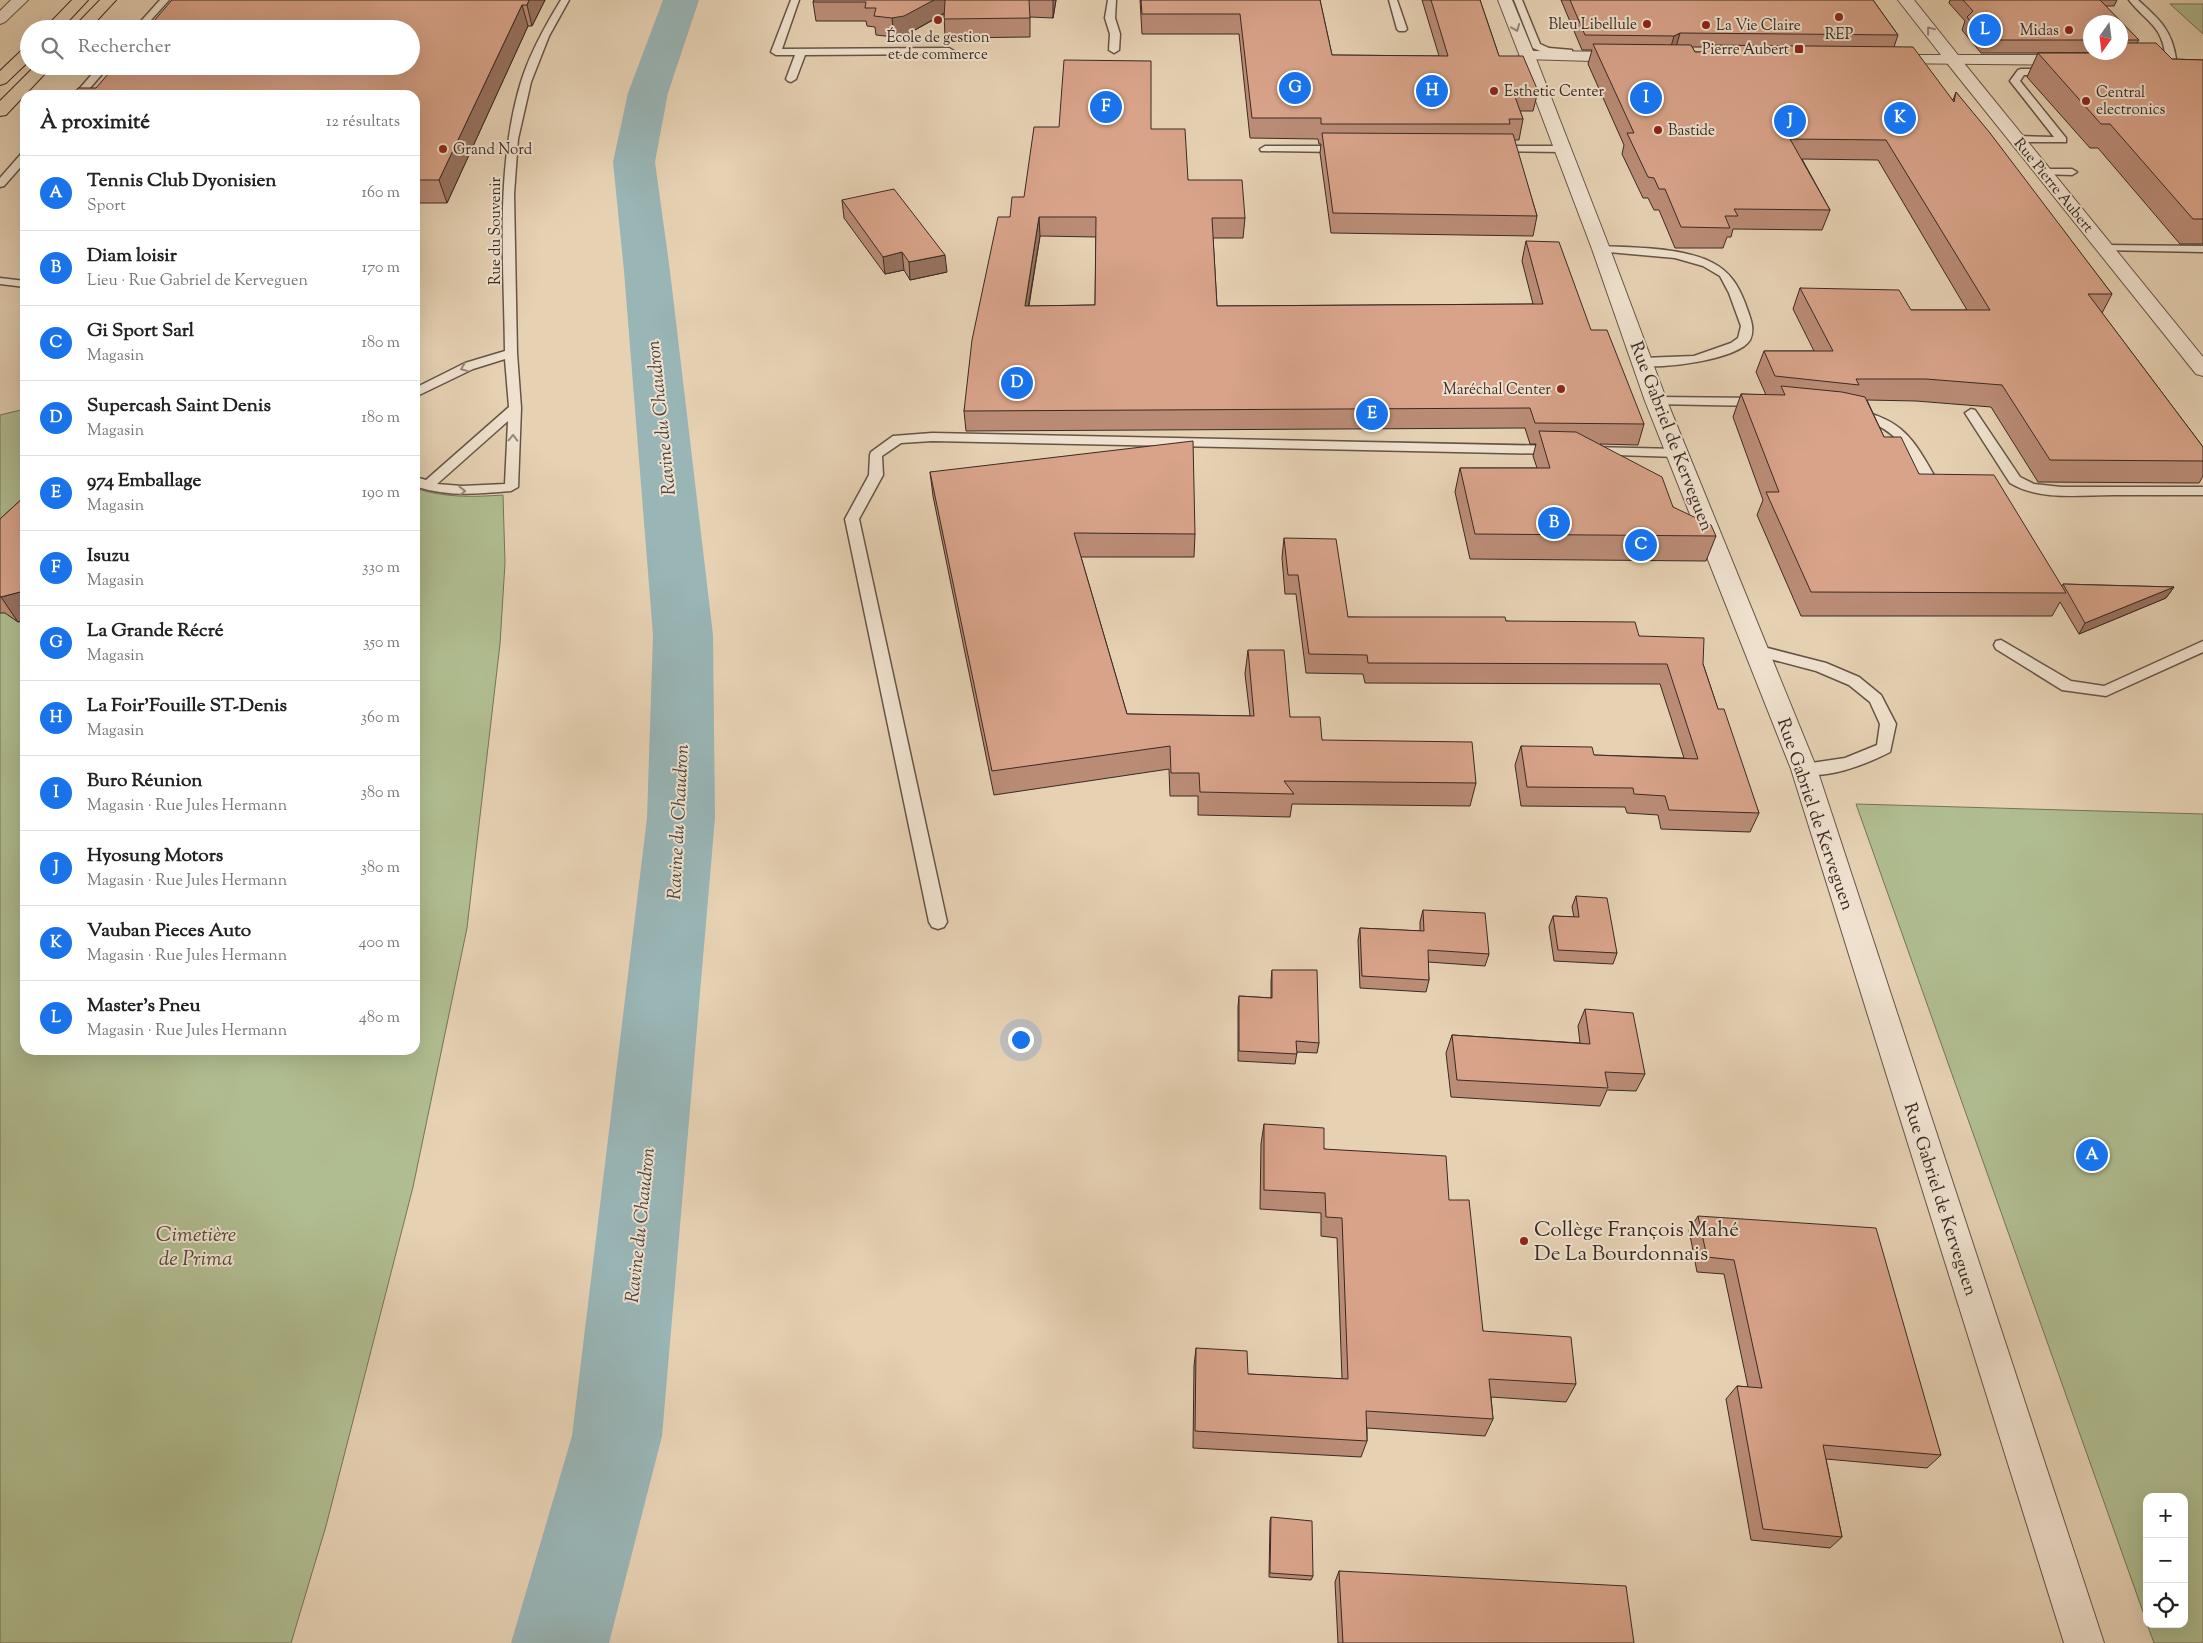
<!DOCTYPE html>
<html lang="fr">
<head>
<meta charset="utf-8">
<style>
  :root { --surface:#fff; --page:#f2f2f2; --text:#222; --muted:#767676; --line:#e0e0e0; --accent:#1a73e8 }
  body { margin:0; font-family:"Sorts Mill Goudy",serif; background:var(--page); color:var(--text) }
  .controls { position:absolute; right:15px; bottom:15px; display:grid; overflow:hidden; border-radius:10px; box-shadow:0 5px 20px #0002 }
  .controls button { width:45px; height:45px; display:grid; place-items:center; padding:0; border:0; border-bottom:1px solid var(--line); background:var(--surface); color:var(--text); font:25px sans-serif }
  .compass { position:absolute; left:2083px; top:15px; width:45px; height:45px; border-radius:50%; background:var(--surface); box-shadow:0 5px 20px #0002; rotate:194deg }
  .you { position:absolute; left:1020px; top:1039px; width:18px; height:18px; margin:-12px; border:4px solid #fff; border-radius:50%; background:#1a73e8; box-shadow:0 0 0 8px #1a73e833 }
  .badge { display:grid; place-items:center; width:32px; height:32px; border-radius:50%; background:var(--accent); color:#fff; font-size:16px; font-weight:700 }
  .pin { position:absolute; translate:-50% -50%; border:2px solid #fff; box-shadow:0 1px 5px #0006 }
  .list { margin:0; padding:0; list-style:none }
  h2 { display:flex; justify-content:space-between; align-items:center; height:65px; margin:0; padding:0 20px; font-size:21px }
  h2 small { font-size:16px; font-weight:400; color:var(--muted) }
  .list li { display:grid; grid-template-columns:32px 1fr auto; gap:15px; align-items:center; box-sizing:border-box; height:75px; padding:0 20px; border-top:1px solid var(--line) }
  .list b { display:block; font-size:19px; white-space:nowrap }
  .list p { margin:0; font-size:16px; white-space:nowrap; color:var(--muted) }
  .list em { font-size:16px; font-style:normal; color:var(--muted) }
  .icon { flex:none; width:28px; height:28px; fill:none; stroke:currentColor; stroke-width:2; stroke-linecap:round; stroke-linejoin:round }
  .map { position:relative; flex:none; width:2203px; height:1643px; overflow:hidden }
  .search { position:absolute; background:var(--surface); box-shadow:0 5px 20px #0002; left:20px; top:20px; width:400px; height:55px; display:flex; align-items:center; gap:12px; box-sizing:border-box; padding:0 18px; border-radius:28px; color:var(--muted); font-size:19px }
  .panel { position:absolute; background:var(--surface); box-shadow:0 5px 20px #0002; left:20px; top:90px; width:400px; height:965px; border-radius:15px }
  .map>svg:first-child { display:block }
  .green { fill:#b0bd90; stroke:#75745a }
  .lines { fill:none; stroke-linecap:round; stroke-linejoin:round }
  .river { fill:#99b5b6; fill-rule:evenodd }
  .service-casing { stroke:#655447; stroke-width:3 }
  .minor-casing { stroke:#655447; stroke-width:2 }
  .tertiary-casing { stroke:#655447; stroke-width:2 }
  .trunk-casing { stroke:#3a2a23; stroke-width:2 }
  .service { fill:#efe1ce; fill-rule:evenodd }
  .minor { fill:#efe1ce; fill-rule:evenodd }
  .tertiary { fill:#efe1ce; fill-rule:evenodd }
  .trunk { fill:#e6d1b3; fill-rule:evenodd }
  .wall { fill:#ba8c76; stroke:#3a2a23; fill-rule:evenodd }
  .shaded-wall { fill:#977260; stroke:#3a2a23 }
  .building { fill:#d8a389; stroke:#3a2a23; fill-rule:evenodd }
  .oneway { stroke:#948678 }
  .poi-dot { fill:#8f2418; stroke:#efe1ce; stroke-width:2 }
  .labels { text-anchor:middle; stroke-width:4; stroke-linejoin:round; paint-order:stroke }
  .far-poi-label { font-size:15px; fill:#3a2a23; stroke:#efe1ce; text-anchor:start }
  .far-street-label { font-size:15px; fill:#3a2a23; stroke:#efe1ce }
  .street-label { font-size:18px; fill:#3a2a23; stroke:#efe1ce }
  .water-label { font-size:19px; font-style:italic; fill:#4d4640; stroke:#efe1ce }
  .near-poi-label { font-size:21px; fill:#3a2a23; stroke:#efe1ce; text-anchor:start }
  .near-park-label { font-size:21px; font-style:italic; fill:#524739; stroke:#efe1ce }
</style>
</head>
<body>
<div class="map">
<svg width="2203" height="1643" viewBox="0 0 2203 1643">
  <rect width="100%" height="100%" fill="#e6d1b3"/>
  <filter id="stains"><feTurbulence type="fractalNoise" baseFrequency=".004" numOctaves="4"/><feColorMatrix values="0 0 0 0 .2 0 0 0 0 .09 0 0 0 0 .02 0 0 0 .5 -.17"/></filter>
  <radialGradient id="worn" r=".72"><stop offset=".6" stop-color="#630" stop-opacity="0"/><stop offset="1" stop-color="#630" stop-opacity=".3"/></radialGradient>
  <g class="green">
    <polygon points="2170,4 2203,4 2203,34"/>
    <path d="M25,409V1050H415V488C444,498 473,497 503,495L505,563L500,644L467,928L413,1187L326,1526L291,1643H0V415Z"/>
    <polygon points="1856,804 2203,814 2203,1643 2154,1643 2147,1624 2184,1624 2184,1497 2147,1497 2147,1623"/>
  </g>
  <g class="lines">
    <polygon class="river" points="663,0 699,0 668,93 655,162 670,271 713,635 715,818 662,1436 609,1643 511,1643 572,1436 647,818 653,635 624,271 613,162 628,93"/>
    <defs>
      <g id="service">
        <polygon points="160,0 169,0 143,29 134,29"/>
        <path d="M561,0H569L549,36L531,82L518,139L514,194L517,353L521,408L518,487L511,491C478,494 446,497 415,486V477L426,480L509,407L505,359L473,369L415,397V388L465,363L505,351C504,262 495,168 521,82C530,53 545,26 561,0ZM508,421L505,484L462,486L437,484Z"/>
        <polygon points="791,0 799,0 782,49 949,48 954,51 949,54 805,55 796,79 791,82 788,81 786,79 795,55 776,55 771,52"/>
        <polygon points="1108,0 1116,0 1115,18 1120,34 1119,50 1114,53 1109,50 1110,34 1105,18"/>
        <polygon points="1389,0 1397,0 1407,29 1405,31 1399,31 1397,29"/>
        <polygon points="1514,0 1522,0 1540,44 1549,48 1572,50 1572,54 1547,54 1533,48"/>
        <path d="M2129,0H2138C2159,19 2172,30 2176,59L2174,61H2168L2166,59C2162,24 2148,24 2129,0Z"/>
        <polygon points="99,66 109,66 84,95 74,95"/>
        <polygon points="2021,69 2052,69 2057,72 2052,75 2024,75 2020,81 2066,138 2066,142 2017,142 2012,139 2017,136 2054,137 2010,81 2018,70"/>
        <polygon points="1265,146 1341,146 1346,149 1341,152 1261,151 1260,149"/>
        <polygon points="1496,146 1564,146 1569,149 1564,152 1492,151 1491,149"/>
        <polygon points="25,153 25,162 4,186 0,187 0,178 21,154"/>
        <polygon points="2043,169 2072,169 2077,172 2072,175 2039,174 2039,170"/>
        <polygon points="2104,245 2203,246 2203,252 2100,250 2098,248"/>
        <path d="M1601,246C1635,248 1683,247 1713,263C1730,272 1738,285 1745,303C1749,315 1756,328 1750,340C1738,360 1659,370 1638,365L1636,362L1642,358L1694,356L1731,343L1738,338L1741,326L1729,293L1720,276L1703,266L1675,258L1597,251L1595,249L1597,247Z"/>
        <polygon points="0,278 25,281 25,287 0,284"/>
        <polygon points="1656,397 1761,398 1767,402 1761,406 1652,404 1650,401 1652,398"/>
        <path d="M1971,409L1975,410L2020,477L2034,484L2061,487H2203V495C2173,495 2143,495 2113,495C2080,495 2040,501 2010,483L1965,413Z"/>
        <path d="M1857,410C1902,420 1913,438 1935,477L1933,480H1923C1900,444 1898,428 1853,417L1851,414Z"/>
        <polygon points="932,433 1556,446 1562,450 1556,454 932,441 901,443 882,456 883,475 859,519 947,922 944,927 938,929 932,927 929,922 845,519 869,475 870,455 871,452 893,436"/>
        <polygon points="1590,447 1678,449 1684,453 1678,457 1585,454 1584,451 1585,448"/>
        <polygon points="2001,640 2071,681 2104,686 2203,641 2203,652 2106,696 2062,690 1996,649 1994,645 1996,641"/>
        <path d="M1756,645L1826,663L1859,677L1881,695L1896,724L1890,752C1867,764 1824,781 1798,773L1796,769L1798,765L1845,758L1877,745L1880,724L1870,702L1849,685L1816,671L1751,654L1749,650L1751,646Z"/>
      </g>
      <g id="minor">
        <polygon points="11,0 28,0 5,22 0,24 0,11"/>
        <polygon points="1527,51 1533,53 1535,56 1610,249 1667,401 1817,769 2104,1643 2064,1643 1791,769 1645,401 1592,249 1519,56 1521,53"/>
        <polygon points="1953,55 1959,57 2203,357 2203,376 2196,374 1947,63 1945,60 1947,57"/>
      </g>
      <g id="tertiary">
        <polygon points="1498,0 1512,0 1533,51 1627,52 1633,54 1635,57 1633,60 1627,62 1521,59"/>
        <polygon points="1898,0 1914,0 1958,55 2072,55 2078,57 2080,60 2078,63 2072,65 1881,63 1879,60 1881,57 1887,55 1941,55"/>
      </g>
      <g id="trunk">
        <polygon points="72,0 88,0 61,29 44,29"/>
        <polygon points="100,0 116,0 89,29 72,29"/>
        <polygon points="29,47 29,61 6,83 0,85 0,71 23,49"/>
        <polygon points="35,66 52,66 6,115 0,116 0,101"/>
      </g>
    </defs>
    <use href="#service" class="service-casing"/>
    <use href="#minor" class="minor-casing"/>
    <use href="#tertiary" class="tertiary-casing"/>
    <use href="#trunk" class="trunk-casing"/>
    <use href="#service" class="service"/>
    <use href="#minor" class="minor"/>
    <use href="#tertiary" class="tertiary"/>
    <use href="#trunk" class="trunk"/>
  </g>
  <g class="wall">
    <polygon points="545,0 532,26 528,26 447,203 415,203 415,95 96,88"/>
    <polygon points="814,0 1056,0 1053,18 1030,17 1030,37 945,38 944,14 906,35 894,37 876,35 875,27 867,26 866,21 816,21 813,2"/>
    <polygon points="1140,0 1320,0 1332,55 1439,56 1422,0 1480,0 1499,56 1538,91 1533,111 1520,111 1523,119 1519,140 1514,140 1537,216 1533,236 1331,233 1320,153 1321,144 1319,144 1318,139 1250,138 1239,34 1142,34"/>
    <path d="M1561,0H1873L1898,35L1894,47L1953,100L1956,92L2112,294L2102,313L2203,447V476L2199,483L2038,482L1991,407L1916,401L1867,400L1884,437L1919,474L2062,586L2063,584L2174,587L2166,598L2079,634L2060,602L2052,616H1801L1757,515L1763,500L1733,417L1741,394L1766,395L1756,372L1764,351H1814L1793,309L1800,288L1911,310H1967L1878,160L1802,159L1830,210L1822,230L1733,229L1731,237H1727L1723,248H1675L1659,210H1654L1648,198H1643L1622,154L1624,145L1588,64L1592,50H1582ZM1692,47H1704L1703,52H1695Z"/>
    <path d="M1950,0H2117L2114,6H2105L2139,40L2137,43L2172,59L2203,60V244H2180L2098,148H2090L2027,77L2038,53H2109H1981L1962,30L1965,21L1949,3ZM2090,22H2120V52H2090Z"/>
    <path d="M1151,129L1188,180L1245,218L1243,238H1213L1217,306L1533,304L1522,261L1526,241L1591,330L1644,424L1638,445L1600,444L1673,507L1716,536L1706,561L1470,559L1455,492L1460,468H1537L1533,456L1536,444H1530L1525,428L966,431L964,411L1010,217L1024,197ZM1040,236L1096,237L1095,305L1029,306Z"/>
    <polygon points="842,200 947,272 910,280 904,270 885,274 844,218"/>
    <polygon points="930,472 1195,534 1194,557 1081,557 1127,714 1250,716 1245,674 1248,650 1290,717 1322,740 1476,783 1470,806 1292,804 1290,817 1198,815 1198,796 1170,796 1169,769 994,795 933,496"/>
    <polygon points="25,496 25,620 18,622 5,613 0,613 0,519"/>
    <polygon points="1284,538 1348,617 1506,621 1639,636 1703,664 1718,709 1759,813 1750,832 1661,829 1658,815 1627,813 1625,807 1521,806 1515,765 1521,746 1594,755 1684,758 1660,684 1365,683 1363,674 1306,673 1296,594 1285,594 1282,558"/>
    <polygon points="1576,896 1617,953 1613,964 1554,961 1549,927 1553,916 1574,917 1572,907"/>
    <polygon points="1423,910 1489,954 1485,966 1428,962 1429,980 1426,992 1360,988 1358,940 1360,928 1420,931 1420,922"/>
    <polygon points="1272,970 1319,1043 1317,1053 1297,1052 1295,1064 1238,1061 1238,1007 1239,996 1271,998 1271,981"/>
    <polygon points="1585,1009 1645,1074 1636,1091 1607,1090 1600,1106 1451,1097 1446,1053 1452,1035 1580,1043 1578,1026"/>
    <polygon points="1264,1124 1449,1200 1483,1331 1576,1384 1566,1402 1491,1397 1493,1419 1485,1436 1367,1428 1367,1441 1361,1457 1193,1448 1194,1366 1196,1348 1248,1374 1342,1379 1337,1238 1321,1236 1321,1213 1260,1209 1261,1144"/>
    <polygon points="1698,1216 1941,1455 1927,1468 1826,1459 1842,1537 1830,1548 1751,1540 1726,1399 1737,1386 1748,1387 1724,1274 1697,1272 1689,1230"/>
    <polygon points="1271,1517 1313,1576 1311,1580 1269,1577 1270,1521"/>
    <polygon points="1339,1571 1634,1643 1338,1643 1335,1582"/>
  </g>
  <g class="shaded-wall">
    <polygon points="529,0 545,0 532,26 527,5"/>
    <polygon points="934,0 946,0 946,12 906,35 894,37 892,18"/>
    <polygon points="1053,0 1056,0 1053,18"/>
    <polygon points="522,5 528,26 447,203 439,180"/>
    <polygon points="1680,33 1676,47 1670,50 1674,36"/>
    <polygon points="1039,217 1040,236 1025,326 1025,306"/>
    <polygon points="902,252 904,270 885,274 883,257"/>
    <polygon points="945,255 947,272 910,280 909,262"/>
    <polygon points="2174,587 2166,598 2079,634 2085,623"/>
    <polygon points="20,592 25,599 25,620 18,622 1,597"/>
  </g>
  <g class="building">
    <polygon points="172,0 529,0 527,5 522,5 439,180 415,180 415,95 73,95 78,88 96,88 115,66 411,66 411,29 147,29"/>
    <polygon points="814,0 934,0 904,16 892,18 874,16 876,8 865,8 866,2 813,2"/>
    <polygon points="945,0 1029,0 1030,18 944,19"/>
    <polygon points="1141,0 1320,0 1332,55 1448,56 1431,0 1480,0 1499,56 1523,56 1538,91 1513,91 1523,119 1509,119 1510,124 1321,124 1321,118 1252,118 1240,14 1142,14"/>
    <polygon points="1570,0 1873,0 1898,35 1680,33 1674,36 1585,35"/>
    <polygon points="1963,0 2100,0 2139,40 2120,40 2120,22 2090,22 2090,40 1986,40 1967,17 1973,11"/>
    <polygon points="2120,43 2156,43 2172,59 2203,60 2203,219 2193,219 2110,124 2101,124 2038,53 2115,53 2115,52 2120,52"/>
    <polygon points="1593,44 1691,45 1695,52 1703,52 1704,45 1913,47 1954,102 1956,92 1990,133 2112,294 2088,294 2203,447 2203,461 2050,460 2002,385 1926,379 1856,379 1859,385 1775,376 1764,351 1833,351 1800,288 1899,290 1911,310 1990,310 1886,140 1790,139 1830,210 1734,209 1738,216 1725,216 1730,228 1681,227 1665,189 1659,189 1654,178 1648,177 1627,133 1634,133"/>
    <path d="M1064,60L1151,61V129H1185L1188,180H1242L1245,218H1212L1217,306L1543,304L1526,241L1559,242L1591,330H1607L1644,424L1535,423L1530,408L964,411L972,340L998,217H1010L1012,197H1024L1034,127H1059ZM1039,217H1096L1095,305L1025,306Z"/>
    <polygon points="1322,133 1513,134 1537,216 1333,213"/>
    <polygon points="894,189 945,255 909,262 902,252 883,257 842,200"/>
    <polygon points="1781,386 1842,392 1865,397 1884,437 1901,437 1919,474 1994,475 2066,593 1811,592 1766,492 1779,492 1741,394 1785,395"/>
    <polygon points="1539,431 1576,432 1662,477 1673,507 1711,525 1716,536 1475,534 1460,468 1550,468"/>
    <polygon points="1193,441 1195,534 1074,533 1127,714 1254,716 1248,650 1284,650 1290,717 1320,717 1322,740 1472,742 1476,783 1284,781 1294,794 1200,792 1199,773 1171,773 1170,746 992,771 930,472"/>
    <polygon points="25,496 25,596 20,592 1,597 0,596 0,519"/>
    <polygon points="1284,538 1336,539 1348,617 1505,617 1506,621 1635,622 1639,636 1704,638 1703,664 1718,709 1724,709 1759,813 1669,810 1665,796 1634,794 1633,788 1527,787 1521,746 1592,747 1594,755 1698,759 1667,664 1368,663 1367,655 1309,654 1298,575 1288,575"/>
    <polygon points="2063,584 2097,585 2174,587 2085,623"/>
    <polygon points="1576,896 1607,898 1617,953 1558,950 1553,916 1579,917"/>
    <polygon points="1423,910 1485,913 1489,954 1428,950 1429,980 1362,976 1360,928 1424,931"/>
    <polygon points="1272,970 1317,970 1319,1043 1296,1041 1297,1054 1239,1051 1239,996 1272,998"/>
    <polygon points="1585,1009 1633,1013 1645,1074 1605,1072 1608,1088 1457,1080 1452,1035 1590,1044"/>
    <polygon points="1264,1124 1324,1128 1324,1149 1446,1156 1449,1200 1469,1200 1483,1331 1571,1337 1576,1384 1489,1379 1493,1419 1366,1411 1367,1441 1195,1431 1196,1348 1247,1351 1248,1374 1348,1379 1342,1218 1326,1217 1325,1193 1264,1190"/>
    <polygon points="1698,1216 1876,1228 1941,1455 1823,1445 1842,1537 1763,1529 1737,1386 1762,1388 1734,1260 1707,1257"/>
    <polygon points="1271,1517 1312,1521 1313,1576 1270,1573"/>
    <polygon points="1339,1571 1626,1586 1634,1643 1343,1643"/>
  </g>
  <defs><path id="oneway-chevron" d="M-2-3.5L2.5 0L-2 3.5" fill="none" stroke-width="1.6" stroke-linecap="round" stroke-linejoin="round" transform="scale(1.25)"/></defs>
  <g class="oneway">
    <use href="#oneway-chevron" transform="translate(1516 28) rotate(68)"/>
    <use href="#oneway-chevron" transform="translate(1930 30) rotate(-128)"/>
    <use href="#oneway-chevron" transform="translate(464 368) rotate(158)"/>
    <use href="#oneway-chevron" transform="translate(513 438) rotate(-88)"/>
    <use href="#oneway-chevron" transform="translate(462 491) rotate(-1)"/>
  </g>
  <g class="poi-dot">
    <circle cx="1839" cy="17" r="5"/>
    <circle cx="938" cy="20" r="5"/>
    <circle cx="1647" cy="24" r="5"/>
    <circle cx="1706" cy="25" r="5"/>
    <circle cx="2069" cy="30" r="5"/>
    <rect x="1794" y="44" width="10" height="10" rx="2.5"/>
    <circle cx="1494" cy="91" r="5"/>
    <circle cx="2086" cy="101" r="5"/>
    <circle cx="1658" cy="130" r="5"/>
    <circle cx="443" cy="149" r="5"/>
    <circle cx="1561" cy="389" r="5"/>
    <circle cx="1524" cy="1241" r="5"/>
  </g>
  <g class="labels">
    <g class="far-poi-label">
      <text x="1637" y="29" text-anchor="end">Bleu Libellule</text>
      <text x="1716" y="30">La Vie Claire</text>
      <text x="2059" y="35" text-anchor="end">Midas</text>
      <text x="1839" y="39" text-anchor="middle">REP</text>
      <text x="938" y="42" text-anchor="middle">École de gestion<tspan x="938" dy="17">et de commerce</tspan></text>
      <text x="1789" y="54" text-anchor="end">Pierre Aubert</text>
      <text x="1504" y="96">Esthetic Center</text>
      <text x="2096" y="97">Central<tspan x="2096" dy="17">electronics</tspan></text>
      <text x="1668" y="135">Bastide</text>
      <text x="453" y="154">Grand Nord</text>
      <text x="1551" y="394" text-anchor="end">Maréchal Center</text>
    </g>
    <g class="far-street-label">
      <text transform="translate(2054 185) rotate(51)" y="5">Rue Pierre Aubert</text>
      <text transform="translate(495 231) rotate(-90)" y="5">Rue du Souvenir</text>
    </g>
    <g class="street-label">
      <text transform="translate(1672 436) rotate(69)" y="6">Rue Gabriel de Kerveguen</text>
      <text transform="translate(1816 814) rotate(71)" y="6">Rue Gabriel de Kerveguen</text>
      <text transform="translate(1941 1199) rotate(72)" y="6">Rue Gabriel de Kerveguen</text>
    </g>
    <g class="water-label">
      <text transform="translate(660 418) rotate(-96)" y="7">Ravine du Chaudron</text>
      <text transform="translate(677 822) rotate(-87)" y="7">Ravine du Chaudron</text>
      <text transform="translate(639 1225) rotate(-84)" y="7">Ravine du Chaudron</text>
    </g>
    <g class="near-poi-label">
      <text x="1534" y="1236">Collège François Mahé<tspan x="1534" dy="24">De La Bourdonnais</tspan></text>
    </g>
    <g class="near-park-label">
      <text x="196" y="1241">Cimetière<tspan x="196" dy="24">de Prima</tspan></text>
    </g>
  </g>
  <rect width="100%" height="100%" filter="url(#stains)"/>
  <rect width="100%" height="100%" fill="url(#worn)"/>
</svg>
<div class="controls">
<button>+</button>
<button>−</button>
<button><svg class="icon" aria-label="locate" viewBox="0 0 24 24"><circle cx="12" cy="12" r="6"/><path d="M12 2v4M12 18v4M2 12h4M18 12h4"/></svg></button>
</div>
<svg class="compass" viewBox="-18 -18 36 36"><path d="M0-13l5 13h-10z" fill="#e53935"/><path d="M0 13l5-13h-10z" fill="#767676"/></svg>
<div class="you"></div>
<div class="pin badge" style="left:2092px;top:1155px">A</div>
<div class="pin badge" style="left:1554px;top:523px">B</div>
<div class="pin badge" style="left:1641px;top:545px">C</div>
<div class="pin badge" style="left:1017px;top:383px">D</div>
<div class="pin badge" style="left:1372px;top:414px">E</div>
<div class="pin badge" style="left:1106px;top:107px">F</div>
<div class="pin badge" style="left:1295px;top:88px">G</div>
<div class="pin badge" style="left:1432px;top:91px">H</div>
<div class="pin badge" style="left:1646px;top:98px">I</div>
<div class="pin badge" style="left:1790px;top:121px">J</div>
<div class="pin badge" style="left:1900px;top:118px">K</div>
<div class="pin badge" style="left:1985px;top:30px">L</div>
<div class="search"><svg class="icon" aria-label="search" viewBox="0 0 24 24"><circle cx="10" cy="10" r="6"/><path d="M15 15l6 6"/></svg>Rechercher</div>
<section class="panel">
<h2>À proximité<small>12 résultats</small></h2>
<ul class="list">
<li><span class="badge">A</span><div><b>Tennis Club Dyonisien</b><p>Sport</p></div><em>160 m</em></li>
<li><span class="badge">B</span><div><b>Diam loisir</b><p>Lieu · Rue Gabriel de Kerveguen</p></div><em>170 m</em></li>
<li><span class="badge">C</span><div><b>Gi Sport Sarl</b><p>Magasin</p></div><em>180 m</em></li>
<li><span class="badge">D</span><div><b>Supercash Saint Denis</b><p>Magasin</p></div><em>180 m</em></li>
<li><span class="badge">E</span><div><b>974 Emballage</b><p>Magasin</p></div><em>190 m</em></li>
<li><span class="badge">F</span><div><b>Isuzu</b><p>Magasin</p></div><em>330 m</em></li>
<li><span class="badge">G</span><div><b>La Grande Récré</b><p>Magasin</p></div><em>350 m</em></li>
<li><span class="badge">H</span><div><b>La Foir'Fouille ST-Denis</b><p>Magasin</p></div><em>360 m</em></li>
<li><span class="badge">I</span><div><b>Buro Réunion</b><p>Magasin · Rue Jules Hermann</p></div><em>380 m</em></li>
<li><span class="badge">J</span><div><b>Hyosung Motors</b><p>Magasin · Rue Jules Hermann</p></div><em>380 m</em></li>
<li><span class="badge">K</span><div><b>Vauban Pieces Auto</b><p>Magasin · Rue Jules Hermann</p></div><em>400 m</em></li>
<li><span class="badge">L</span><div><b>Master's Pneu</b><p>Magasin · Rue Jules Hermann</p></div><em>480 m</em></li>
</ul>
</section>
</div>
</body>
</html>
